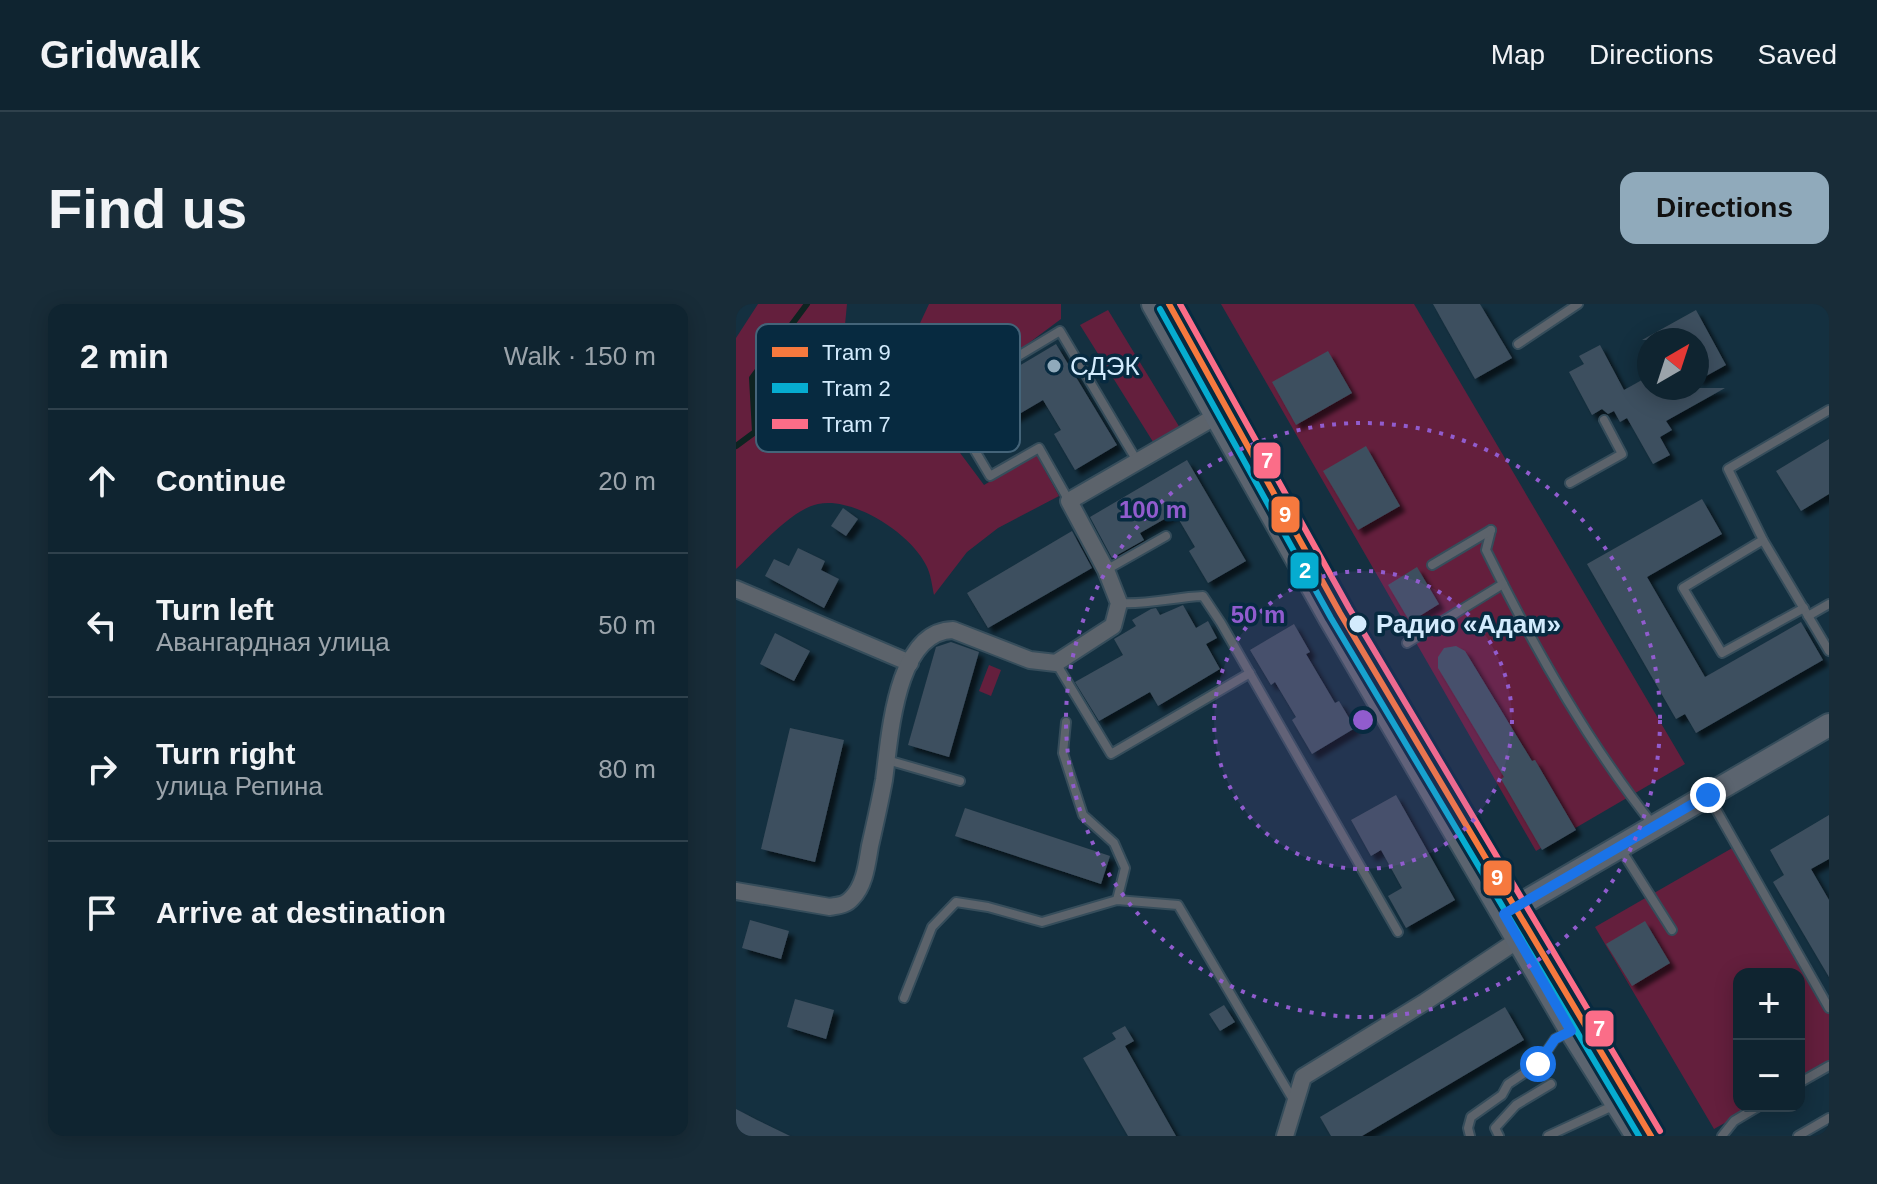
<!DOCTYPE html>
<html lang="en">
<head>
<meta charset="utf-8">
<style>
  :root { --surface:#0f2430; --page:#182c38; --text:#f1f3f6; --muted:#9ba4ab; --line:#2f414c; --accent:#90aabb }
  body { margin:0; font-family:Arial,sans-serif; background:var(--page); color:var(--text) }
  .controls { position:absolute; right:24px; bottom:24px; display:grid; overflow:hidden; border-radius:16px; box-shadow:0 4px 20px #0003 }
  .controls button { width:72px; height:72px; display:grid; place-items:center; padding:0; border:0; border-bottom:2px solid var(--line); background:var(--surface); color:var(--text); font:40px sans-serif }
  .compass { position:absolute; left:901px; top:24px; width:72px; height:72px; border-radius:50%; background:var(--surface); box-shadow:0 4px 20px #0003; rotate:39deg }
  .stop { position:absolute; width:24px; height:24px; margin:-18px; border:6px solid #1a73e8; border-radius:50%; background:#fff }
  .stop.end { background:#1a73e8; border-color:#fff; box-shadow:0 2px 8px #0008 }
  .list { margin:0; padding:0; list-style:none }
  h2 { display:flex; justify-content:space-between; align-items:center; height:104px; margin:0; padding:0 32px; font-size:34px }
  h2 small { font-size:26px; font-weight:400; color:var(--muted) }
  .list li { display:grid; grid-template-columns:52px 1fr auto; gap:24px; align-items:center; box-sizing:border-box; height:144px; padding:0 32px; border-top:2px solid var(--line) }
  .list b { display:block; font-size:30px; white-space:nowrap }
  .list p { margin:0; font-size:26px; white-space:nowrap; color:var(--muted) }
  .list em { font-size:26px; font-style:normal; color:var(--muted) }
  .icon { flex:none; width:44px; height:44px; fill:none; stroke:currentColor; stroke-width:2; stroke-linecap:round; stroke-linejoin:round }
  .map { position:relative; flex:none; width:1093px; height:832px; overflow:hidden; border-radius:16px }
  header { display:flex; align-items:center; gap:48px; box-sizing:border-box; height:112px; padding:0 40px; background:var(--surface); border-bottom:2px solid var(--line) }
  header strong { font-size:38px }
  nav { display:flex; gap:44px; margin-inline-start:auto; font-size:28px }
  .intro { display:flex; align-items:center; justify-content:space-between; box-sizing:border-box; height:192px; padding:0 48px }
  h1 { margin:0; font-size:56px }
  .button { padding:20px 36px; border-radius:16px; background:var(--accent); color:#111; font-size:28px; font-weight:700 }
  main { display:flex; gap:48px; padding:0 48px }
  aside { flex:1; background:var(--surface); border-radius:16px; box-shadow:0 4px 20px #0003 }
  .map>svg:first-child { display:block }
  .green { fill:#641f3d }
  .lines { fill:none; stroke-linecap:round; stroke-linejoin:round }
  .stream { stroke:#0e2321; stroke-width:6 }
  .building { fill:#3e4f5e; filter:url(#shadow) }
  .lane-casing { stroke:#364d5b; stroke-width:12 }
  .street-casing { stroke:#364d5b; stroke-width:20 }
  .secondary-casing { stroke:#364d5b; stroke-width:26 }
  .lane { stroke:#5c636b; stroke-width:8 }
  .street { stroke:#5c636b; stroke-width:16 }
  .secondary { stroke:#5b646f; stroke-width:22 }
  .tram-1-casing { stroke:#072a40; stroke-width:12 }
  .tram-2-casing { stroke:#072a40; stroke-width:12 }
  .tram-3-casing { stroke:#072a40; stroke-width:12 }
  .tram-1 { stroke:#f6793e; stroke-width:6 }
  .tram-2 { stroke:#06acd0; stroke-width:6 }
  .tram-3 { stroke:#fb6d88; stroke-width:6 }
  .route { stroke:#1a73e8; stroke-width:10 }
  .ring { fill:none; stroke:#915cce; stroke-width:4; stroke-dasharray:4 8 }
  .poi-dot { fill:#90aabb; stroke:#072a40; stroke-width:3 }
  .stop-dot { fill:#d3ebfd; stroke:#072a40; stroke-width:3 }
  .labels { text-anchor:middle; stroke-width:7; stroke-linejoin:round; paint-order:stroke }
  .poi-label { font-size:26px; fill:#d3ebfd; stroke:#072a40; text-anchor:start }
  .stop-label { font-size:26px; font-weight:bold; fill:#d3ebfd; stroke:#072a40; text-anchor:start }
  .key { fill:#072a40; stroke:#446479; stroke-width:2 }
  .key-label { font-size:22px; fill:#d3ebfd }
  .centre { fill:#915cce; stroke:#072a40; stroke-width:4 }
  .ring-label { font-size:24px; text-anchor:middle; font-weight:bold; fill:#915cce; stroke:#072a40; stroke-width:7; stroke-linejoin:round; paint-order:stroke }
  .line-badge { stroke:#072a40; stroke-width:3 }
  .badge-label { font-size:22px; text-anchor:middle; font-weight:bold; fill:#fff }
</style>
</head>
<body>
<header>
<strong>Gridwalk</strong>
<nav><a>Map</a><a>Directions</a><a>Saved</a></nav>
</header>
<div class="intro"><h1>Find us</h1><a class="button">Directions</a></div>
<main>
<aside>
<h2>2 min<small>Walk · 150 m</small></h2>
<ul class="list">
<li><svg class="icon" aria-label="ahead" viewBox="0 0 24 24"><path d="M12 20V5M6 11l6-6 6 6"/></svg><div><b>Continue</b></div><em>20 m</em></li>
<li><svg class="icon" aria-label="left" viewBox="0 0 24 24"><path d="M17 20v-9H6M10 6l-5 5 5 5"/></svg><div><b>Turn left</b><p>Авангардная улица</p></div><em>50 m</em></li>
<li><svg class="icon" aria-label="right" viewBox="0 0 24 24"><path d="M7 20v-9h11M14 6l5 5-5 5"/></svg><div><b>Turn right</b><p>улица Репина</p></div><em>80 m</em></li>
<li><svg class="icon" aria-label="arrive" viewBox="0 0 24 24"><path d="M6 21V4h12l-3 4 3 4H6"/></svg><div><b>Arrive at destination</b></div></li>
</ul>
</aside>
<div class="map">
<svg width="1093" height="832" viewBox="0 0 1093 832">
  <defs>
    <filter id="shadow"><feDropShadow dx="5.5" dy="5.5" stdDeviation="2" flood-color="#0009"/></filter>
  </defs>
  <rect width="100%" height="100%" fill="#143040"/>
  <g class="green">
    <path d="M22,0H111L104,73L117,85L138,83L178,32L193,0H325V15L278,50L210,91L202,103L210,130L248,181L300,150L323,192L262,224L231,248L198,291C196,282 195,270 190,261C175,230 117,192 82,200C54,206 21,246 0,265V34Z"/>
    <polygon points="485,0 678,0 949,460 800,547"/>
    <polygon points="372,6 444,124 419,141 344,21"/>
    <polygon points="253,361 265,366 255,392 243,387"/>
    <polygon points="1005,539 1093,693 1093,759 1063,776 1063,670 1003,670 1003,802 1019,802 978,825 859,623"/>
  </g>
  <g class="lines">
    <g class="stream">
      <polyline points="19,128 92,146"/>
      <polyline points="0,142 19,128 16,74 71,0"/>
    </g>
  </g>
  <g class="building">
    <polygon points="697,0 744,0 776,54 739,75"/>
    <polygon points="960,6 990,61 961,77 961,36 906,36"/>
    <polygon points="320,40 381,141 339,166 318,130 325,126 307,96 273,116 276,121 243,140 219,100"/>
    <polygon points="864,41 888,86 913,72 913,84 989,84 930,117 936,126 924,133 934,151 917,160 891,114 884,118 878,107 872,110 866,105 856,111 833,68 848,60 843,52"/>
    <polygon points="592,47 616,89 560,121 536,78"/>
    <polygon points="1093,135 1093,190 1065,207 1040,167"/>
    <polygon points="630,142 664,202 622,226 587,167"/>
    <polygon points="451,156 510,257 472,279 453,247 459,243 439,209 404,229 408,236 376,254 354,213"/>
    <polygon points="966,195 986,230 911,273 969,373 1065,318 1087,356 960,429 949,410 940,415 851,260"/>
    <polygon points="107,204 122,215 110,232 95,222"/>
    <polygon points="336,227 356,264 252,324 231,289"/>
    <polygon points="62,244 89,257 85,266 103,275 88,304 29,272 38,255 53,262"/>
    <polygon points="681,263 703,300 674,318 652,281"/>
    <polygon points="447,301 460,324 472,317 481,334 470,340 484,365 422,402 414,388 363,417 339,378 387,351 378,335 400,322 396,316 415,305 420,304 424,311"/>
    <polygon points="558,320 574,348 570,350 599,399 603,397 619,424 576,450 556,416 560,413 539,378 535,381 514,346"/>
    <polygon points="39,329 74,347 58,377 24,360"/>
    <polygon points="215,338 243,348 213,453 172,441 200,343"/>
    <polygon points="720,342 729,347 796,457 799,456 840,526 806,546 765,475 768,473 702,364 702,353 708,344"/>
    <polygon points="54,424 108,436 79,558 25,545"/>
    <polygon points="660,491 719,596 670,624 652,592 666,584 645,546 635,552 615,516"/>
    <polygon points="229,504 374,552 365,580 219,532"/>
    <polygon points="1093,511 1093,555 1075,565 1093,596 1093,673 1037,578 1048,571 1034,546"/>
    <polygon points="14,616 53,627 45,655 6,644"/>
    <polygon points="909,617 934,659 896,682 870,640"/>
    <polygon points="59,695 98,706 90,735 51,723"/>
    <polygon points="488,701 499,718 484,727 473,710"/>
    <polygon points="769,703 788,736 626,832 595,832 584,813"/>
    <polygon points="389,722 398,737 389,742 440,832 392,832 347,754 380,735 376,729"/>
    <polygon points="0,805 21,816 54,832 0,832"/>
  </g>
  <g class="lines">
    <defs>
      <g id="lane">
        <polyline points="782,40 842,0"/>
        <polyline points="1093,106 992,165 1027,236 1093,347"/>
        <polyline points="834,179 886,150 868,116"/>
        <polyline points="333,197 303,144 254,172 209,96 324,27 401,157"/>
        <path d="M755,226L750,246C797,342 851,438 918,522"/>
        <polyline points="1027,236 947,284 986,349 1068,304"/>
        <polyline points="696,261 755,226"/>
        <polyline points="370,266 430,232"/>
        <path d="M383,299C412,301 439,293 467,292L485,319L662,628"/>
        <polyline points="1072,312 1093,300"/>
        <polyline points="671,339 767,280"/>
        <polyline points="320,359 375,450 514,369"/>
        <polyline points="330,418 327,449 347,511 378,539 389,564 381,596"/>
        <polyline points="151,456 224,477"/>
        <polyline points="973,493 1093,704"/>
        <polyline points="884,544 936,626"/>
        <polyline points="168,694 196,623 220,598 252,603 306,618 381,596 442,601 559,799"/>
        <polyline points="1063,779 1093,762"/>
        <polyline points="734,832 732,824 735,813 766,791 772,780 802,760 819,735 832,728"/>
        <polyline points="763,832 759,824 780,801 815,780"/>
        <polyline points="812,832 881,800"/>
        <polyline points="986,832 998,817 1023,802"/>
        <polyline points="1062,832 1093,814"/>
      </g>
      <g id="street">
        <polyline points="0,285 174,359"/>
        <path d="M0,587L94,603C104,601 110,601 116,594C129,581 131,559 134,542C139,520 144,498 148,476C154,434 159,327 217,326L294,356L320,359L377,322L383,299L370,266L333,197L482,111"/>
        <polyline points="549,832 567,773 689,698 782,636"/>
      </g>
      <g id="secondary">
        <polyline points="417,0 594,314 835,727 901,832"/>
        <polyline points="768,610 1093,421"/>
      </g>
    </defs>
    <use href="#lane" class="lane-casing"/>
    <use href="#street" class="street-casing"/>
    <use href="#secondary" class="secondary-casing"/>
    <use href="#lane" class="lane"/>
    <use href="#street" class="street"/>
    <use href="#secondary" class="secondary"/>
    <defs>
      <polyline id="tram-1" points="433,0 604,309 915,832"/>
      <polyline id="tram-2" points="424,5 595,314 903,832"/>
      <polyline id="tram-3" points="444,0 613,304 924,827"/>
    </defs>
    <use href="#tram-1" class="tram-1-casing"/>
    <use href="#tram-2" class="tram-2-casing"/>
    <use href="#tram-3" class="tram-3-casing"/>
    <use href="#tram-1" class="tram-1"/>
    <use href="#tram-2" class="tram-2"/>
    <use href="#tram-3" class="tram-3"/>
  </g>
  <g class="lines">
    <polyline class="route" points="802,760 819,735 835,727 768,610 972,491"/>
  </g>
  <circle cx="627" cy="416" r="149" fill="#915cce" fill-opacity=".12"/>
  <g class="ring">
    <circle cx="627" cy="416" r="149"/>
    <circle cx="627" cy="416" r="297"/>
  </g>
  <circle class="poi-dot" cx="318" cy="62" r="8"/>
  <circle class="stop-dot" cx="622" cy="320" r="10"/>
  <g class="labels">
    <g class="poi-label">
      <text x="334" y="71">СДЭК</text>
    </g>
    <g class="stop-label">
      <text x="640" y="329">Радио «Адам»</text>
    </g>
  </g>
  <rect x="20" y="20" width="264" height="128" rx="12" class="key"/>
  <rect x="36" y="43" width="36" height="10" fill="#f6793e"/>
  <rect x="36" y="79" width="36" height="10" fill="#06acd0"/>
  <rect x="36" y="115" width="36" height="10" fill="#fb6d88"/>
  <g class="key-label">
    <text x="86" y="56">Tram 9</text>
    <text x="86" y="92">Tram 2</text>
    <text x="86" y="128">Tram 7</text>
  </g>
  <circle cx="627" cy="416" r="12" class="centre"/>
  <g class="ring-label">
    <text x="417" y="214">100 m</text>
    <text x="522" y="319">50 m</text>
  </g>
  <g class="line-badge">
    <rect x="516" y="137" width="30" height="39" rx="8" fill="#fb6d88"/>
    <rect x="534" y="191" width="31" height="39" rx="8" fill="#f6793e"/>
    <rect x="553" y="247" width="31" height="39" rx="8" fill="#06acd0"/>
    <rect x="746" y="555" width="31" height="38" rx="8" fill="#f6793e"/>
    <rect x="848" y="705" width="31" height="39" rx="8" fill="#fb6d88"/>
  </g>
  <g class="badge-label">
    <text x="531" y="164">7</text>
    <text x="549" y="218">9</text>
    <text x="569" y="274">2</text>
    <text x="761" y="581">9</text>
    <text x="863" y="732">7</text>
  </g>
</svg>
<div class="controls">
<button>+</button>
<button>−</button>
</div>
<svg class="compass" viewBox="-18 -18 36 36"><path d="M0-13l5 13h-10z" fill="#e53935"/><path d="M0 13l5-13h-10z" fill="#9ba4ab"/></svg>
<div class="stop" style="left:802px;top:760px"></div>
<div class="stop end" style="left:972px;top:491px"></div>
</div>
</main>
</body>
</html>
